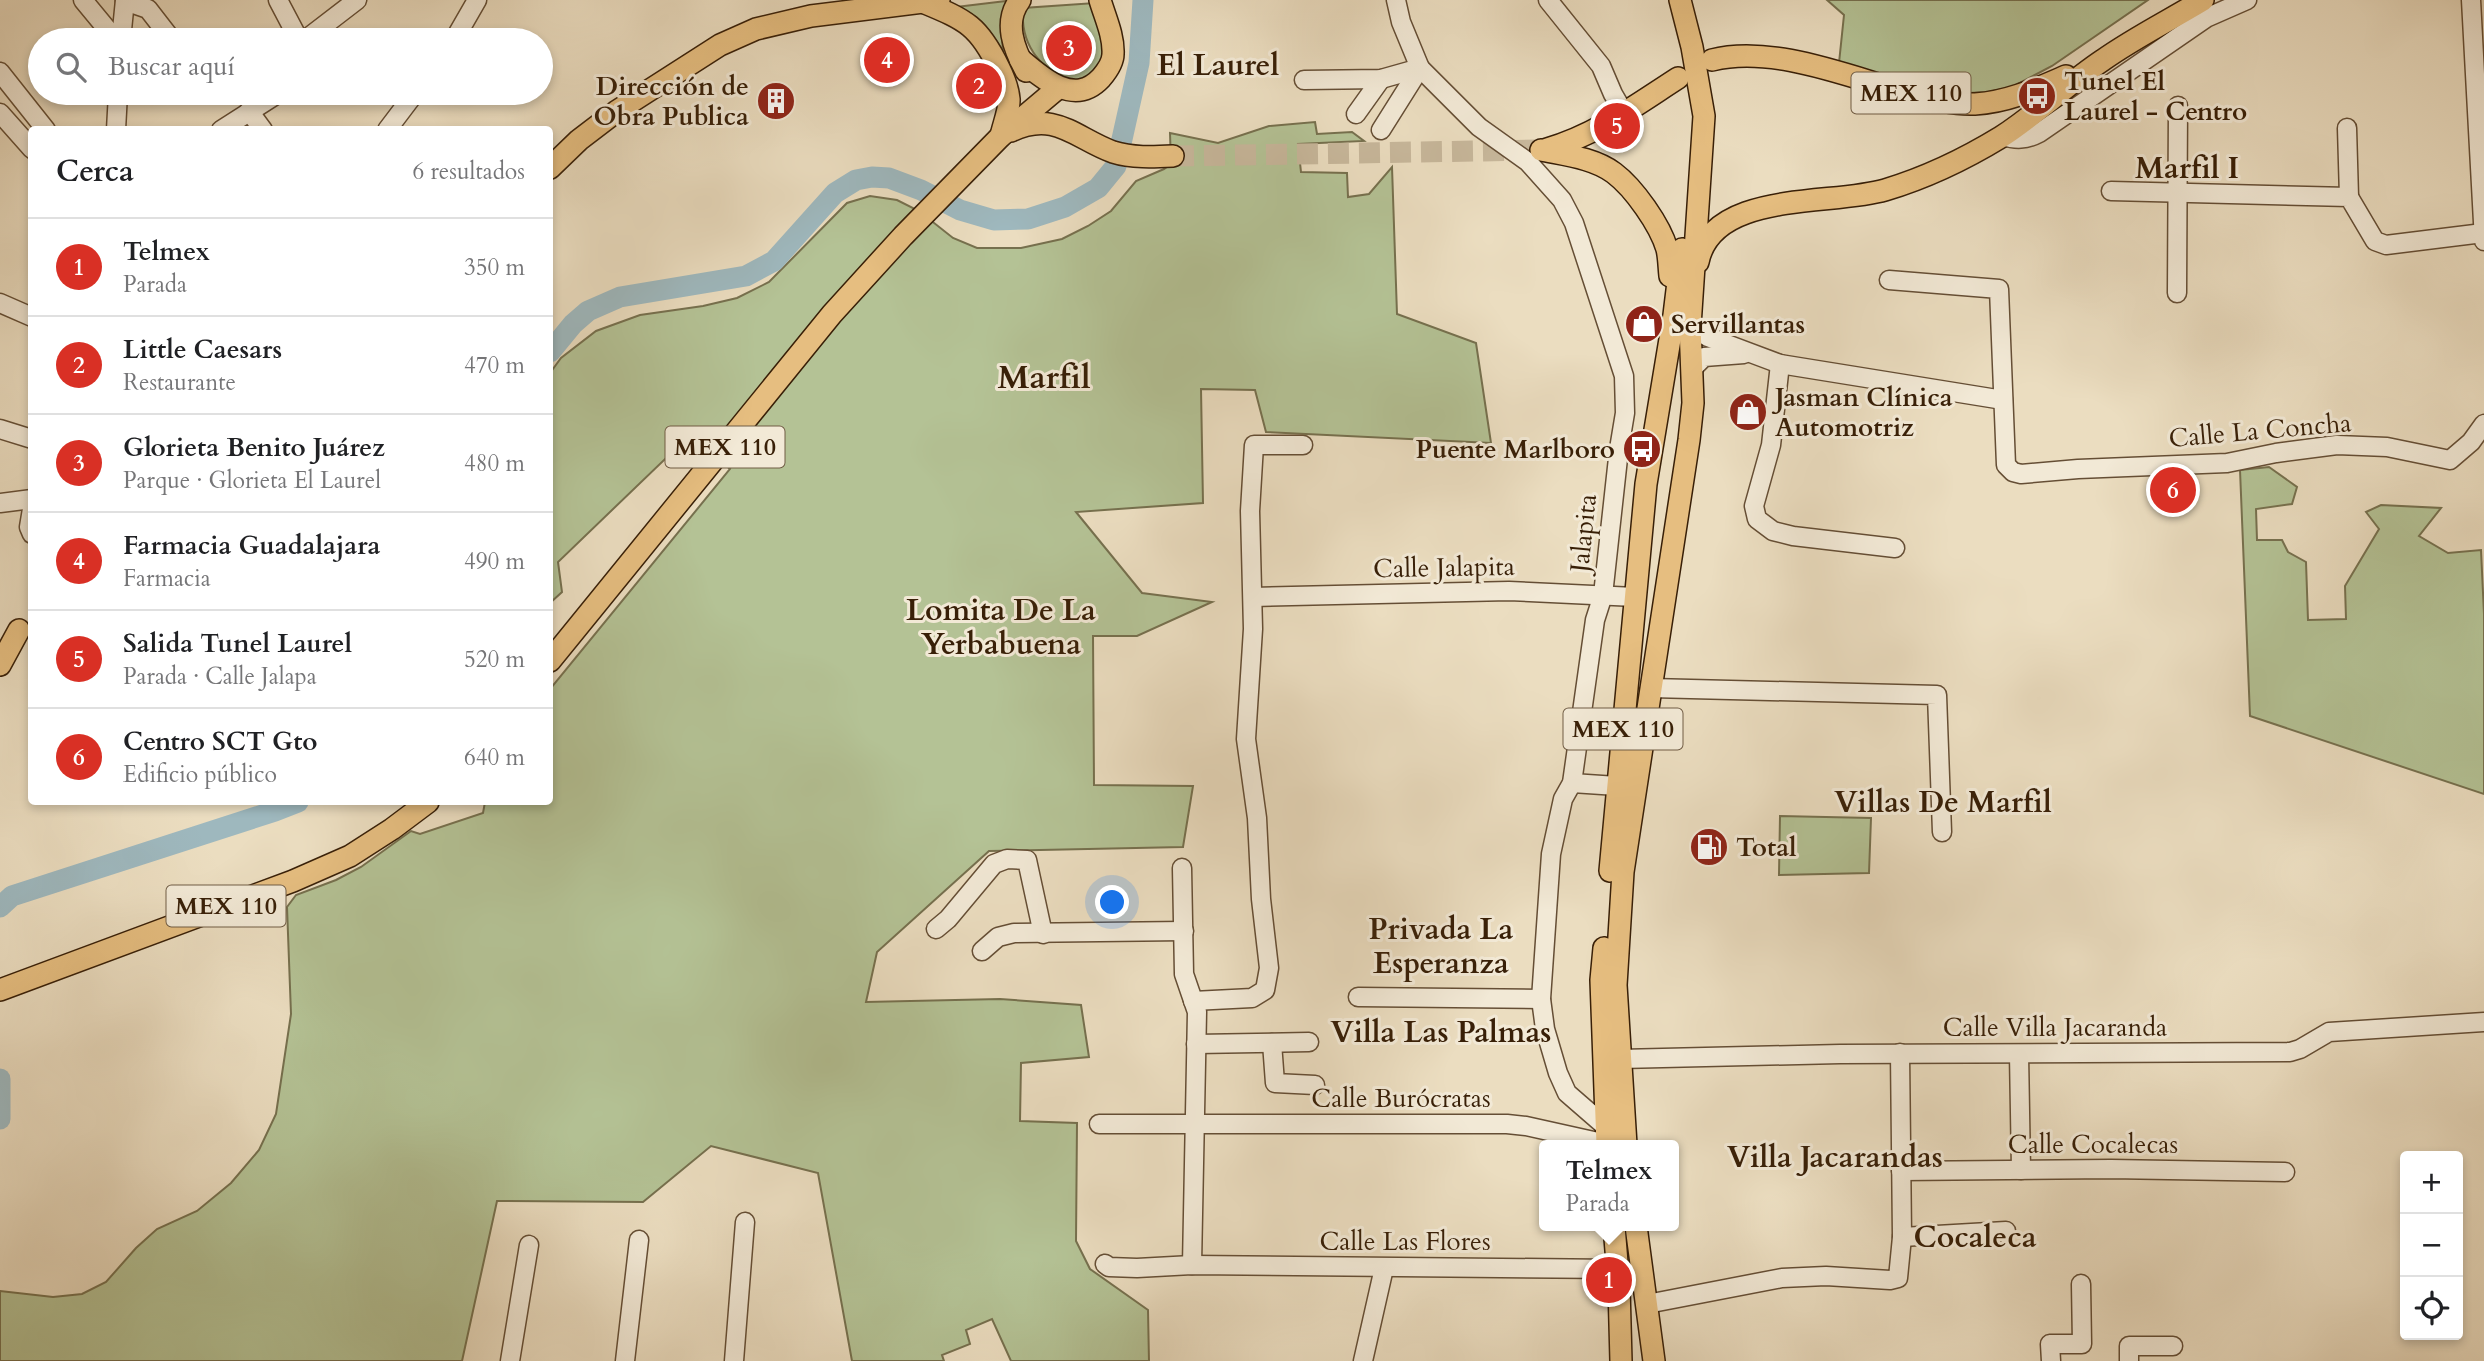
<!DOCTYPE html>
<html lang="es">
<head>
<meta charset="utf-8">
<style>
  :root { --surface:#fff; --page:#f6f6f6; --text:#202124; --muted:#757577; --line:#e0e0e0; --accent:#d93025 }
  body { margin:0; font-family:Cardo,serif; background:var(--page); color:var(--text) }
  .controls { position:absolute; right:21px; bottom:21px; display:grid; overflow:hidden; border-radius:7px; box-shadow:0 4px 10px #0003 }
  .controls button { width:63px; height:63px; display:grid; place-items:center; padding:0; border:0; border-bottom:2px solid var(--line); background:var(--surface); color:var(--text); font:35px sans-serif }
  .you { position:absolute; left:1113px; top:903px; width:24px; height:24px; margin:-18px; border:5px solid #fff; border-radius:50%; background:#1a73e8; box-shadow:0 0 0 10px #1a73e833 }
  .badge { display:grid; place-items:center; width:46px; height:46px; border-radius:50%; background:var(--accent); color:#fff; font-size:23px; font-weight:700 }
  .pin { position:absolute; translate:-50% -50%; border:4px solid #fff; box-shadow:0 2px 7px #0006 }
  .popup { position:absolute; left:1539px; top:1140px; width:140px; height:91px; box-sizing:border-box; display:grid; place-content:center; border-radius:7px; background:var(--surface); filter:drop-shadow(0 2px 5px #0005); font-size:23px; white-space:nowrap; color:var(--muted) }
  .popup b { font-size:26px; color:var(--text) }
  .popup::after { content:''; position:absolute; left:50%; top:100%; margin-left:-14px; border:14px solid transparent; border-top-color:var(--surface) }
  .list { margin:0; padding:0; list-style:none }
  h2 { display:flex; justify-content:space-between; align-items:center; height:91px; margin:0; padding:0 28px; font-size:30px }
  h2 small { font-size:23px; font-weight:400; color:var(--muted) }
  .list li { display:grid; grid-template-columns:46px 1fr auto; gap:21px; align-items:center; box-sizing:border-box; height:98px; padding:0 28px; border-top:2px solid var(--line) }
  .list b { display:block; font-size:26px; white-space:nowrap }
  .list p { margin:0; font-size:23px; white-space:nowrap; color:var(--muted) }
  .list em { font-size:23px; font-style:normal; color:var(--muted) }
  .icon { flex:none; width:38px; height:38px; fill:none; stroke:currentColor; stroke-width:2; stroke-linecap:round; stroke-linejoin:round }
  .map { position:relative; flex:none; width:2484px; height:1361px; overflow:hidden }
  .search { position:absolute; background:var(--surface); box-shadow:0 4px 10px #0003; left:28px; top:28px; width:525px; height:77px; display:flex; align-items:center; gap:18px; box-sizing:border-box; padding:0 24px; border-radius:38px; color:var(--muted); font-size:26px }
  .panel { position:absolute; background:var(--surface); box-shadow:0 4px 10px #0003; left:28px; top:126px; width:525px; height:679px; border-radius:7px }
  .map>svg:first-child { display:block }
  .green { fill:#b4c295; stroke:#76704e; stroke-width:2 }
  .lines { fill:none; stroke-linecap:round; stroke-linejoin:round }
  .river { stroke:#9eb8be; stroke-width:21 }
  .major-tunnel { stroke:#c7b79b; stroke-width:21; stroke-dasharray:21 10; stroke-linecap:butt }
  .minor-casing { stroke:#654e35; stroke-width:21 }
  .major-casing { stroke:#381f07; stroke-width:24 }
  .minor { stroke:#f2e9d6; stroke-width:18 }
  .major { stroke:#e6be80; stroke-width:21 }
  .labels { text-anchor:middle; stroke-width:6; stroke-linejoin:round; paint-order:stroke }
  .shield { fill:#f2e9d6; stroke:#705c45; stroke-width:2 }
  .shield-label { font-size:24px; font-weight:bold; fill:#381f07 }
  .poi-label { font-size:26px; font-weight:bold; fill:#381f07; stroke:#f2e9d6; text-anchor:start }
  .street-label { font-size:26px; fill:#381f07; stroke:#f2e9d6 }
  .quarter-label { font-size:30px; font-weight:bold; fill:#381f07; stroke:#f2e9d6 }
  .district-label { font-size:33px; font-weight:bold; fill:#381f07; stroke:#f2e9d6 }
</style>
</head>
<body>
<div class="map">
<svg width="2484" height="1361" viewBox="0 0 2484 1361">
  <rect width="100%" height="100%" fill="#ebddc0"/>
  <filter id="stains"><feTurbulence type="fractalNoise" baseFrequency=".00286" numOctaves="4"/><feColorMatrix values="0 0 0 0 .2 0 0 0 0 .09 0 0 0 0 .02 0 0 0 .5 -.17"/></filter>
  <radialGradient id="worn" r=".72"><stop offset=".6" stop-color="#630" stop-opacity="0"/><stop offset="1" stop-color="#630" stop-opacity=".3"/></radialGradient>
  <g class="green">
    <polygon points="1827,0 2148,0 2052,66 2012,87 1988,92 1947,94 1839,63 1844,15"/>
    <path d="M1006,1L1001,26L1003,51C990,31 980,14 956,7Z"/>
    <path d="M1095,3L1106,43L1099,73L1067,85C1039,63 1020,46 1023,8Z"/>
    <polygon points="1315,122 1317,134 1352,132 1364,141 1298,144 1301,172 1347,173 1348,197 1369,194 1392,167 1397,314 1476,343 1491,443 1266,432 1255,390 1201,389 1203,503 1076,512 1142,593 1212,602 1137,636 1093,636 1094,785 1193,786 1183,847 989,851 877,952 866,1002 1000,999 1081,1005 1089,1057 1021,1063 1020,1121 1077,1123 1076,1241 1090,1269 1148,1310 1149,1361 1011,1361 992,1319 966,1330 970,1344 942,1355 944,1361 852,1361 818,1173 711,1146 643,1202 497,1201 462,1361 0,1361 0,1291 53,1297 82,1294 106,1282 136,1248 157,1229 197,1211 231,1183 259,1150 276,1114 291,1014 287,907 296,895 336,880 361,867 411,831 420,834 483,813 485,802 550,802 550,689 730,469 690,435 558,562 562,592 550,603 550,373 561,358 596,331 640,315 703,306 737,298 769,282 847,203 870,196 897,200 919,211 953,238 977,248 1021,248 1062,239 1088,226 1111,211 1136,181 1164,169 1171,164 1170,133 1218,143 1269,126"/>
    <polygon points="2269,467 2297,487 2292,504 2256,509 2257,540 2282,540 2288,552 2306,562 2308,620 2346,619 2345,586 2379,529 2366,512 2381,505 2441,508 2419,536 2448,553 2481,550 2484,614 2484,794 2250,716 2240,470"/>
    <polygon points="1780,816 1871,818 1869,873 1779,875"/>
  </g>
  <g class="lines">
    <g class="river">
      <polyline points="550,352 573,324 588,311 620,297 746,276 774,261 835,193 856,180 872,177 889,178 921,190 960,210 994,220 1028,219 1065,207 1098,188 1116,166 1139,63 1143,0"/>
      <polyline points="0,907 12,896 275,811 298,802"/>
      <polyline points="0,1079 0,1119"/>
    </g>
    <polyline class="major-tunnel" points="1173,156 1541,150"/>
    <defs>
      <g id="minor">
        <polyline points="83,0 116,40"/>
        <polyline points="278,0 299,40"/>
        <polyline points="1548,0 1601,66 1613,94 1624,113"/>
        <polyline points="2471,0 2484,241"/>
        <polyline points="125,1 148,9 172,40"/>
        <polyline points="121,40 125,0"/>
        <polyline points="305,40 357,0"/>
        <polyline points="454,40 477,0"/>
        <polyline points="0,72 46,130"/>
        <polyline points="1304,80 1381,79 1420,68 1479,127 1528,162 1562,200 1574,223 1624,376 1625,413 1619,449 1603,595 1595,620 1572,783 1563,799 1551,854 1541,999 1545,1029 1558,1073 1567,1093 1605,1126"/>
        <polyline points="249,111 263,130"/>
        <polyline points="0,113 32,149"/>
        <polyline points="1356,114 1381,79"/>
        <polyline points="2347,128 2349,197"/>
        <polyline points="116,130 118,93"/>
        <polyline points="221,130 279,93"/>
        <polyline points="387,130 415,93"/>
        <polyline points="1381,130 1420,68 1401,22 1396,0"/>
        <path d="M2002,136C2016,140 2026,140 2039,133L2206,18L2247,0"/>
        <polyline points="2111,191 2349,197 2375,241 2386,245 2483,233"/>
        <polyline points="1889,280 1999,289 2006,465 2013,472 2021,474 2078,469 2227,463 2276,453 2337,445 2387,447 2450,460 2471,442 2484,424"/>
        <polyline points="2177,293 2178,106"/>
        <polyline points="0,303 32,317"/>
        <polyline points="1690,326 1708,337 1780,364 2003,400"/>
        <polyline points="1780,364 1771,445 1754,506 1757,519 1773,531 1793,536 1895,548"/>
        <polyline points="1691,370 1704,357 1744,354"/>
        <polyline points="0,429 32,439"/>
        <polyline points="0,503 32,499"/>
        <polyline points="32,509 29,527 32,534"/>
        <polyline points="1253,597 1509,591 1635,597"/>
        <polyline points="1651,688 1937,695 1942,832"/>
        <polyline points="1572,783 1617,786"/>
        <polyline points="1182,868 1184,974 1197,1012 1192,1265"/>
        <polyline points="936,929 948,919 994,864 1007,859 1027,860 1043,934"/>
        <polyline points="982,951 998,937 1014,933 1184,931"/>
        <polyline points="1358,997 1541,999"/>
        <polyline points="1193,1001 1252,998 1265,990 1269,968 1261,899 1257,818 1246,739 1253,629 1250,511 1254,445 1303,445"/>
        <polyline points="1272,1043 1275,1083 1315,1085"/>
        <polyline points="1196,1044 1309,1042"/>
        <polyline points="2019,1054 2021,1170"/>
        <polyline points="1620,1059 1840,1054 2290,1052 2300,1049 2329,1032 2484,1022"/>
        <polyline points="1099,1124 1507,1124 1526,1126 1607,1144"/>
        <polyline points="1901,1171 2111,1169 2285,1172"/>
        <polyline points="1902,1237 2006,1231"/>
        <polyline points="1105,1264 1109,1267 1137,1268 1192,1265 1617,1269"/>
        <polyline points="1647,1304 1782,1278 1826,1276 1890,1280 1898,1278 1902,1237 1900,1053"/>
        <polyline points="510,1361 529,1245"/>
        <polyline points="625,1361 639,1240"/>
        <polyline points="734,1361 745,1222"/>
        <polyline points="1363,1361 1384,1268"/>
        <polyline points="2051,1361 2050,1344 2082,1344 2081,1284"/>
        <polyline points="2129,1361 2129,1346 2173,1346"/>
      </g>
      <g id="major">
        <path d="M1020,0C1003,22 1014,49 1026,71"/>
        <path d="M925,3C966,20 979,26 999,68C1004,78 1008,88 1009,99C1010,108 1003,126 1001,136"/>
        <path d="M1020,59C1042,78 1074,107 1101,78C1107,71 1113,63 1113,54C1114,36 1105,17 1100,0"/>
        <path d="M1712,60C1770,45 1845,75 1901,91C1924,97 1950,105 1975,104C2008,102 2036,89 2066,76"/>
        <path d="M1011,131C1055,110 1075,138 1113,152C1132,158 1153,157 1173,156"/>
        <path d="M1547,149C1596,135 1636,105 1678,78"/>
        <path d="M1541,150C1565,155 1594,158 1614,173C1634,188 1660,225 1667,249C1669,257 1669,267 1670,276"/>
        <polyline points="550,168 579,140 617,111 720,45 756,29 811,16 939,0"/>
        <path d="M1698,262C1712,190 1831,206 1885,190C1925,178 1965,159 2001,137C2037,114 2067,84 2103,60C2134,38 2170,20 2203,0"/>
        <polyline points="550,661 832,314 903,236 1001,136 1058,88"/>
        <polyline points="0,665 19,630"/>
        <polyline points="1610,871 1646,484 1674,315 1682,249"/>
        <polyline points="1604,948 1601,980 1607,1145"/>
        <polyline points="0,990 293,881 350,856 392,829 428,802"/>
        <polyline points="1626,1145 1616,985 1623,872 1689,440 1693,403 1690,326 1704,116 1692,47 1680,0"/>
        <polyline points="1614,1226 1619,1287 1621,1361"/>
        <polyline points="1636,1226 1654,1361"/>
      </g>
    </defs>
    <use href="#minor" class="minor-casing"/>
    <use href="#major" class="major-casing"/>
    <use href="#minor" class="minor"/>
    <use href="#major" class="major"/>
  </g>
  <defs>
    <symbol id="bus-disc" viewBox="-11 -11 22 22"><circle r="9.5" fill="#8f2418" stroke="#f2e9d6"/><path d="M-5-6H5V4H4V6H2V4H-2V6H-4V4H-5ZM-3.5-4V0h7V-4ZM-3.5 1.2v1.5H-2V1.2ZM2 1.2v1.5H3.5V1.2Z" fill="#fff"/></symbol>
    <symbol id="building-disc" viewBox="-11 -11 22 22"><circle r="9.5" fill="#8f2418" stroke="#f2e9d6"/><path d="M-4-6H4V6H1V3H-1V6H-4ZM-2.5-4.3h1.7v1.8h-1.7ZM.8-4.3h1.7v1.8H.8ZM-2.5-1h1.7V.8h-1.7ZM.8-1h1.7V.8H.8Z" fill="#fff"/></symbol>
    <symbol id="shop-disc" viewBox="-11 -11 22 22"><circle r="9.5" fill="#8f2418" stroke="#f2e9d6"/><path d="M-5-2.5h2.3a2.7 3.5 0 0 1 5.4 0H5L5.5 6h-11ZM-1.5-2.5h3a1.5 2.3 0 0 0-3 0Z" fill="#fff"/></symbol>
    <symbol id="fuel-disc" viewBox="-11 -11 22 22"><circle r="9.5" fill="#8f2418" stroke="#f2e9d6"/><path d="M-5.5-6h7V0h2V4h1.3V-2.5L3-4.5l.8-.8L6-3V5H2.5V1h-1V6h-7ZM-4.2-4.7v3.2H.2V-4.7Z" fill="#fff"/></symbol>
  </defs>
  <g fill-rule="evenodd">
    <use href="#bus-disc" x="2015" y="74" width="44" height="44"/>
    <use href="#building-disc" x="754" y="79" width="44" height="44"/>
    <use href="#shop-disc" x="1622" y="302" width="44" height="44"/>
    <use href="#shop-disc" x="1726" y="390" width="44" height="44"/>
    <use href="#bus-disc" x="1620" y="427" width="44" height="44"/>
    <use href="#fuel-disc" x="1687" y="825" width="44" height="44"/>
  </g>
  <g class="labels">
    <g class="shield">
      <rect x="1851.5" y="72.5" width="119" height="41" rx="5"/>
      <rect x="665.5" y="426.5" width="119" height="41" rx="5"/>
      <rect x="1563.5" y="708.5" width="119" height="41" rx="5"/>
      <rect x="166.5" y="885.5" width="119" height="41" rx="5"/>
    </g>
    <g class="shield-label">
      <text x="1911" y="101">MEX 110</text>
      <text x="725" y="455">MEX 110</text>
      <text x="1623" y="737">MEX 110</text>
      <text x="226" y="914">MEX 110</text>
    </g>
    <g class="poi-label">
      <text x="2064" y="90">Tunel El<tspan x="2064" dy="30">Laurel - Centro</tspan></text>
      <text x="749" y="95" text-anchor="end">Dirección de<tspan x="749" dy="30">Obra Publica</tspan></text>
      <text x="1671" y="333">Servillantas</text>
      <text x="1775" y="406">Jasman Clínica<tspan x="1775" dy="30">Automotriz</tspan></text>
      <text x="1615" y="458" text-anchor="end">Puente Marlboro</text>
      <text x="1736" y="856">Total</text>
    </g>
    <g class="street-label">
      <text transform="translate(2260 430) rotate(-5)" y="9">Calle La Concha</text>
      <text transform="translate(1583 533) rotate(-84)" y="9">Jalapita</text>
      <text transform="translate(1444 567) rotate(-1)" y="9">Calle Jalapita</text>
      <text x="2055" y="1036">Calle Villa Jacaranda</text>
      <text x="1401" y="1107">Calle Burócratas</text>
      <text x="2093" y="1153">Calle Cocalecas</text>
      <text x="1405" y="1250">Calle Las Flores</text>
    </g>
    <g class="quarter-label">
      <text x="1218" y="75">El Laurel</text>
      <text x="2187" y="178">Marfil I</text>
      <text x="1001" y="620">Lomita De La<tspan x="1001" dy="34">Yerbabuena</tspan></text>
      <text x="1943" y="812">Villas De Marfil</text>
      <text x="1441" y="939">Privada La<tspan x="1441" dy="34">Esperanza</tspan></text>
      <text x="1441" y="1042">Villa Las Palmas</text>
      <text x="1835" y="1167">Villa Jacarandas</text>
      <text x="1975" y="1247">Cocaleca</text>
    </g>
    <g class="district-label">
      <text x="1044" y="388">Marfil</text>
    </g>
  </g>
  <rect width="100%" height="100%" filter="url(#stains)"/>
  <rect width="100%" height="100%" fill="url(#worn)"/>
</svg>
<div class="controls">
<button>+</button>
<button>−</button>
<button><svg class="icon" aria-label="locate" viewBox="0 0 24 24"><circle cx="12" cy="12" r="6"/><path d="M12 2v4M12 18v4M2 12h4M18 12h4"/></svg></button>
</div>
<div class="you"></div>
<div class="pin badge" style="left:1609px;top:1280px">1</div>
<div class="popup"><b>Telmex</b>Parada</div>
<div class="pin badge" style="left:979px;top:86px">2</div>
<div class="pin badge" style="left:1069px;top:48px">3</div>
<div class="pin badge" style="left:887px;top:60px">4</div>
<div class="pin badge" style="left:1617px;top:126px">5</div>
<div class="pin badge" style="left:2173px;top:490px">6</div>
<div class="search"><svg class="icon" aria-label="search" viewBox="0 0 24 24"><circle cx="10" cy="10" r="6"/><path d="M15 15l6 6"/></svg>Buscar aquí</div>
<section class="panel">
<h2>Cerca<small>6 resultados</small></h2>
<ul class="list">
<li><span class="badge">1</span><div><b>Telmex</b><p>Parada</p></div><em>350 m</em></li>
<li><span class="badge">2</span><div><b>Little Caesars</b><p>Restaurante</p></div><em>470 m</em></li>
<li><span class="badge">3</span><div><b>Glorieta Benito Juárez</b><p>Parque · Glorieta El Laurel</p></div><em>480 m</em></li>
<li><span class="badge">4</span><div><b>Farmacia Guadalajara</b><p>Farmacia</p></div><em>490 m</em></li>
<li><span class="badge">5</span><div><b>Salida Tunel Laurel</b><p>Parada · Calle Jalapa</p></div><em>520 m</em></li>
<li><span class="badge">6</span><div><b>Centro SCT Gto</b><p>Edificio público</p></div><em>640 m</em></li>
</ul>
</section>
</div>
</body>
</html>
